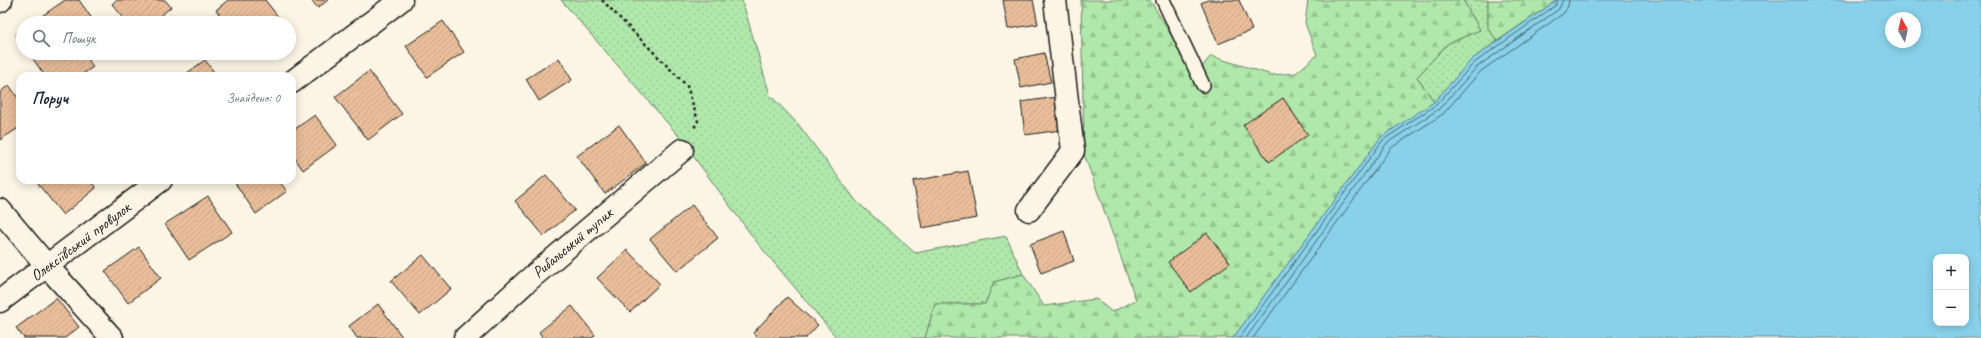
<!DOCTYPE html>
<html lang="uk">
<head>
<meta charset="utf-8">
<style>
  :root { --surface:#fff; --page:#f6f6f7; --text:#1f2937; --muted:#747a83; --line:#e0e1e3 }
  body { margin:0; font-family:Caveat,sans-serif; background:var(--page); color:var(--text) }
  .controls { position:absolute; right:12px; bottom:12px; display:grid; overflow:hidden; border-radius:8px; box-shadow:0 2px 10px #0003 }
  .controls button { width:36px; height:36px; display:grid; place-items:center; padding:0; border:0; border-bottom:1px solid var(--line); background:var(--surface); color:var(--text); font:20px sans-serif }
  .compass { position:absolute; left:1885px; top:12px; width:36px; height:36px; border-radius:50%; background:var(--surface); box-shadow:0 2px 10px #0003; rotate:352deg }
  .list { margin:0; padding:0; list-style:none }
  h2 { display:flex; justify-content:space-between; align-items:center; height:52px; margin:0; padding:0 16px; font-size:17px }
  h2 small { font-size:13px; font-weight:400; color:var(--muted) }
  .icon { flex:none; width:22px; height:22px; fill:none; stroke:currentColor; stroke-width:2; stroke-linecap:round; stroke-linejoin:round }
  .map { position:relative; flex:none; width:1981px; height:338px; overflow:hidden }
  .search { position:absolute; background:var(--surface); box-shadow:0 2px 10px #0003; left:16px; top:16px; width:280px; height:44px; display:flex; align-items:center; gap:10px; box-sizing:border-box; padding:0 14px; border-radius:22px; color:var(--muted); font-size:15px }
  .panel { position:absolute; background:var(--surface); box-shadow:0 2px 10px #0003; left:16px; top:72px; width:280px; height:112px; border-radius:12px }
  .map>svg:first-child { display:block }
  .grass { fill:url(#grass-dots); stroke:#668264 }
  .forest { fill:url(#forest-firs); stroke:#668264 }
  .water { fill:#89d1ea; stroke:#5d8998; fill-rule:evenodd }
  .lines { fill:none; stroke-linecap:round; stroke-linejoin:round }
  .shore { stroke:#48646e; stroke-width:1 }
  .building { fill:url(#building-hatch); stroke:#1c1c1c }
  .lane-casing { stroke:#1c1c1c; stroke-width:16 }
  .street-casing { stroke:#1c1c1c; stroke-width:25 }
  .path { stroke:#1c1c1c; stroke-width:2.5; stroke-dasharray:3 3; stroke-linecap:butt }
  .lane { stroke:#fcf5e5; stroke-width:13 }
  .street { stroke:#fcf5e5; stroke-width:22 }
  .labels { text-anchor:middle; stroke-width:4; stroke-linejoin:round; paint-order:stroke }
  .street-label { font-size:16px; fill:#1c1c1c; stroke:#fcf5e5 }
</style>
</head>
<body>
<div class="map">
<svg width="1981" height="338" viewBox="0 0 1981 338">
  <defs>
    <pattern id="grass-dots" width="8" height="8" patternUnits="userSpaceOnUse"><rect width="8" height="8" fill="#b0e8ab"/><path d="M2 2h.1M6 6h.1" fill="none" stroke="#97c693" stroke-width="1.8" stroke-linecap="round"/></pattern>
    <pattern id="forest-firs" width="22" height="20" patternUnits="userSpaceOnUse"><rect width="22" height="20" fill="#b0e8ab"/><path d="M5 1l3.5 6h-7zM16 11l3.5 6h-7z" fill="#97c693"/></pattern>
    <pattern id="building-hatch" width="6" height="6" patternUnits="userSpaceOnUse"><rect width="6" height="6" fill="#eabe9a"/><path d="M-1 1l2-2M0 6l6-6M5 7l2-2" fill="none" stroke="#c8a384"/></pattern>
  </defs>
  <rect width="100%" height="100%" fill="#fcf5e5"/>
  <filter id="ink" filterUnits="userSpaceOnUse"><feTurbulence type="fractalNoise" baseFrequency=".025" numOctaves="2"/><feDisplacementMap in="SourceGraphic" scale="8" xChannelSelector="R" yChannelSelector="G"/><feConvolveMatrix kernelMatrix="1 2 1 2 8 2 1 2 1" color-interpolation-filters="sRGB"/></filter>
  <g filter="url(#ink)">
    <g class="grass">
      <polygon points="561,0 742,0 770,95 798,124 857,202 915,253 1006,236 1023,274 994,282 985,304 935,304 925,338 837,338 755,240 677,134"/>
      <polygon points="1463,0 1488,0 1488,28 1497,41 1471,60 1434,102 1417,77 1447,44 1480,30"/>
    </g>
    <g class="forest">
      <polygon points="1081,0 1150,0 1195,75 1211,56 1272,75 1296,73 1317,55 1305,23 1308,0 1463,0 1480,30 1447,44 1417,77 1434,102 1381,137 1233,338 925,338 935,304 985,304 994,282 1023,274 1044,306 1096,299 1112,312 1136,300 1084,154"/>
      <polygon points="1488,0 1557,0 1497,41 1488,28"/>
    </g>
    <path class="water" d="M1557,0H1981V338H1233L1381,137L1434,102L1471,60ZM1891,18H1915V42H1891ZM1936,257H1966V323H1936Z"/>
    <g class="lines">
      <g class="shore">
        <polyline points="1239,338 1383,140 1436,105 1474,63 1556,5 1558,0"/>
        <polyline points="1246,338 1387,143 1439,109 1477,67 1559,9 1563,0"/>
        <polyline points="1253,338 1391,148 1443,114 1481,71 1564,13 1568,6 1569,0"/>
      </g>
    </g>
    <g class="building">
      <polygon points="65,0 79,0 95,23 32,23"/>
      <polygon points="116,0 165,0 171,7 152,23 128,23 112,4"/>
      <polygon points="228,0 265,0 283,23 226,23 216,10"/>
      <polygon points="311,0 328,0 318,8"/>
      <polygon points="1003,0 1033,0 1038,24 1008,29"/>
      <polygon points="1208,0 1239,0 1252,30 1218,44 1201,3"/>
      <polygon points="443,21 464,52 427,77 406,46"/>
      <polygon points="23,29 23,45 16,34"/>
      <polygon points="29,53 84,53 93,67 80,76 45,76"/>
      <polygon points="250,53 265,53 256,60"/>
      <polygon points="1044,53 1051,82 1021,88 1015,59"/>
      <polygon points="559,58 572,80 539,101 526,79"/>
      <polygon points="205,60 217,76 183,76"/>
      <polygon points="369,71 402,114 368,140 335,97"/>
      <polygon points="9,85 20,101 20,127 0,140 0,92"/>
      <polygon points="1057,97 1061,130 1025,135 1021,102"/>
      <polygon points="1283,98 1308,135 1269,162 1243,125"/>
      <polygon points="315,115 337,145 303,170 292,154 292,131"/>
      <polygon points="619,125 646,163 605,194 577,156"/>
      <polygon points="968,171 977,218 922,228 913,181"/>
      <polygon points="546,175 575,210 544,236 515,201"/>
      <polygon points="43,180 90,180 96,188 63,215 38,184"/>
      <polygon points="233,180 278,180 287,191 256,214"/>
      <polygon points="208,196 232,232 189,260 165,224"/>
      <polygon points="692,205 718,238 677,271 650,239"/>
      <polygon points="1064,231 1074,261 1041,273 1030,244"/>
      <polygon points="1207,233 1230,263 1191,292 1168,262"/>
      <polygon points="139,247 161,278 128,303 105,271"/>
      <polygon points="627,250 660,284 630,312 597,278"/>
      <polygon points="423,255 451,289 420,315 391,281"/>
      <polygon points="787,297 818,325 806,338 758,338 753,333"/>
      <polygon points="56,298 79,327 65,338 24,338 16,328"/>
      <polygon points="378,304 403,338 357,338 349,326"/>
      <polygon points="572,306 595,335 592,338 543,338 539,332"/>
    </g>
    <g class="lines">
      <defs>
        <polyline id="lane" points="1163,0 1203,85"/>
        <g id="street">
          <polyline points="0,1 1,0"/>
          <polyline points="292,82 401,0"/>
          <polyline points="0,210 47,266 112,338"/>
          <polyline points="1029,210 1073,151 1055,0"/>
          <polyline points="0,301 161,180"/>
          <polyline points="465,338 525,283 682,150"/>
        </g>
      </defs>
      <use href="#lane" class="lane-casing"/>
      <use href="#street" class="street-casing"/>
      <polyline class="path" points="602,0 687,86 698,121 694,128"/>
      <use href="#lane" class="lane"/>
      <use href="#street" class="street"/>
    </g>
  </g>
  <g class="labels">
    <g class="street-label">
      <text transform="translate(80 241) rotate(-37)" y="6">Олексіївський провулок</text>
      <text transform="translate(572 242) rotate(-40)" y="6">Рибальський тупик</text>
    </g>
  </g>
</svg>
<div class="controls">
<button>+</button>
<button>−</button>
</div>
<svg class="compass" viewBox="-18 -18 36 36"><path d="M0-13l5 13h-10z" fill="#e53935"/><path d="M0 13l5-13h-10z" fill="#747a83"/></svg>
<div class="search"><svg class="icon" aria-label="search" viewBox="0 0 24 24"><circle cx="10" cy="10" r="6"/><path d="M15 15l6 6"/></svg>Пошук</div>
<section class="panel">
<h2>Поруч<small>Знайдено: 0</small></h2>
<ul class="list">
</ul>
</section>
</div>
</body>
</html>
